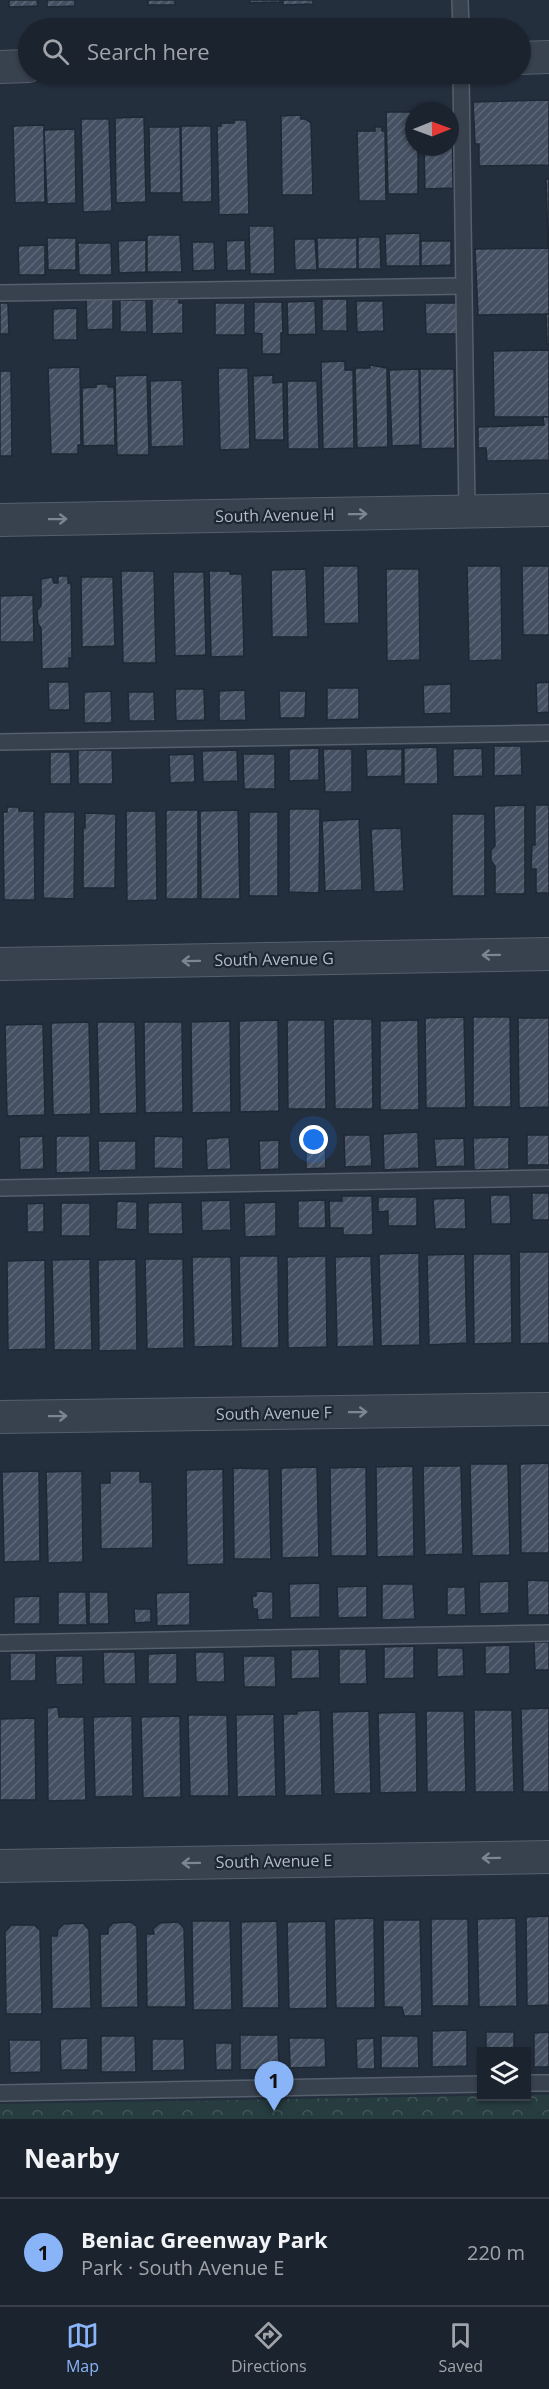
<!DOCTYPE html>
<html lang="en">
<head>
<meta charset="utf-8">
<style>
  :root { --surface:#1b232e; --page:#282f3a; --text:#f1f3f6; --muted:#a0a4aa; --line:#39404a; --accent:#8ab4f8 }
  body { margin:0; font-family:"Open Sans",sans-serif; background:var(--page); color:var(--text) }
  .controls { position:absolute; right:18px; bottom:18px; display:grid; overflow:hidden; border-radius:0px; box-shadow:0 2px 4px #0004 }
  .controls button { width:54px; height:54px; display:grid; place-items:center; padding:0; border:0; border-bottom:2px solid var(--line); background:var(--surface); color:var(--text); font:30px sans-serif }
  .compass { position:absolute; left:405px; top:102px; width:54px; height:54px; border-radius:50%; background:var(--surface); box-shadow:0 2px 4px #0004; rotate:89deg }
  .you { position:absolute; left:314px; top:1140px; width:21px; height:21px; margin:-15px; border:4px solid #fff; border-radius:50%; background:#1a73e8; box-shadow:0 0 0 9px #1a73e833 }
  .badge { display:grid; place-items:center; width:39px; height:39px; border-radius:50%; background:var(--accent); color:#111; font-size:20px; font-weight:700 }
  .pin { position:absolute; translate:-50% -50px; filter:drop-shadow(0 2px 3px #0008) }
  .pin::after { content:''; position:absolute; top:32px; width:21px; height:18px; background:inherit; clip-path:polygon(0 0,100% 0,50% 100%) }
  .list { margin:0; padding:0; list-style:none }
  h2 { display:flex; justify-content:space-between; align-items:center; height:78px; margin:0; padding:0 24px; font-size:26px }
  h2 small { font-size:20px; font-weight:400; color:var(--muted) }
  .list li { display:grid; grid-template-columns:39px 1fr auto; gap:18px; align-items:center; box-sizing:border-box; height:108px; padding:0 24px; border-top:2px solid var(--line) }
  .list b { display:block; font-size:22px; white-space:nowrap }
  .list p { margin:0; font-size:20px; white-space:nowrap; color:var(--muted) }
  .list em { font-size:20px; font-style:normal; color:var(--muted) }
  .icon { flex:none; width:33px; height:33px; fill:none; stroke:currentColor; stroke-width:2; stroke-linecap:round; stroke-linejoin:round }
  .map { position:relative; flex:none; width:549px; height:2119px; overflow:hidden }
  .search { position:absolute; background:var(--surface); box-shadow:0 2px 4px #0004; left:18px; right:18px; top:18px; height:66px; display:flex; align-items:center; gap:15px; box-sizing:border-box; padding:0 21px; border-radius:33px; color:var(--muted); font-size:22px }
  .sheet { height:186px; background:var(--surface) }
  nav { display:flex; justify-content:space-around; align-items:center; box-sizing:border-box; height:84px; border-top:2px solid var(--line); background:var(--surface); font-size:16px; color:var(--muted) }
  nav a { display:grid; justify-items:center; gap:3px }
  nav .on { color:var(--accent) }
  .map>svg:first-child { display:block }
  .park { fill:url(#park-crowns) }
  .building { fill:url(#building-hatch); stroke:#1f2835; stroke-width:1.5 }
  .lines { fill:none; stroke-linecap:round; stroke-linejoin:round }
  .lane-casing { stroke:#565f6c; stroke-width:18 }
  .street-casing { stroke:#565f6c; stroke-width:34 }
  .lane { stroke:#38414e; stroke-width:15 }
  .street { stroke:#38414e; stroke-width:32 }
  .oneway { stroke:#7c8592 }
  .labels { text-anchor:middle; stroke-width:4.5; stroke-linejoin:round; paint-order:stroke }
  .street-label { font-size:16px; fill:#b4bcc9; stroke:#1d2633 }
</style>
</head>
<body>
<div class="map">
<svg width="549" height="2119" viewBox="0 0 549 2119">
  <defs>
    <pattern id="park-crowns" width="20" height="18" patternUnits="userSpaceOnUse" patternTransform="scale(1.5)"><rect width="20" height="18" fill="#263c3f"/><path d="M2 6a3 3 0 1 1 6 0M12 15a3 3 0 1 1 6 0" fill="none" stroke="#435659"/></pattern>
    <pattern id="building-hatch" width="6" height="6" patternUnits="userSpaceOnUse" patternTransform="scale(1.5)"><rect width="6" height="6" fill="#455162"/><path d="M-1 1l2-2M0 6l6-6M5 7l2-2" fill="none" stroke="#5d6877"/></pattern>
  </defs>
  <rect width="100%" height="100%" fill="#242f3e"/>
  <polygon class="park" points="527,2095 549,2095 549,2119 0,2119 0,2104"/>
  <g class="building">
    <polygon points="9,0 37,0 38,6 9,7"/>
    <polygon points="47,0 75,0 75,6 47,7"/>
    <rect x="148" y="0" width="27" height="5"/>
    <polygon points="250,0 280,0 280,2 250,3"/>
    <polygon points="283,0 313,0 313,4 283,5"/>
    <polygon points="549,100 549,165 479,166 479,144 475,144 473,102"/>
    <polygon points="386,112 414,112 414,147 418,147 418,194 388,194"/>
    <polygon points="450,114 452,114 453,188 425,189 424,147 450,147"/>
    <polygon points="301,115 301,119 305,119 311,123 313,195 282,195 281,116"/>
    <polygon points="144,117 146,202 116,203 115,118"/>
    <polygon points="81,119 109,119 112,211 83,212"/>
    <polygon points="234,120 246,120 247,126 249,214 219,215 217,126 221,126 221,123 234,123"/>
    <polygon points="44,125 45,202 15,203 13,126"/>
    <polygon points="181,126 211,126 212,202 182,202"/>
    <polygon points="149,127 180,127 181,193 150,193"/>
    <polygon points="375,127 382,127 382,131 385,131 386,201 359,201 357,131 375,131"/>
    <polygon points="75,129 76,203 47,204 44,130"/>
    <polygon points="546,179 549,179 549,246 548,246"/>
    <polygon points="249,226 274,226 275,274 250,274"/>
    <polygon points="420,233 420,266 386,266 385,234"/>
    <polygon points="147,235 180,235 182,272 147,272"/>
    <polygon points="358,237 380,237 381,269 358,269"/>
    <polygon points="47,238 76,238 76,270 48,270"/>
    <polygon points="317,238 357,238 357,269 318,269"/>
    <polygon points="294,239 315,239 317,270 295,270"/>
    <polygon points="146,240 146,272 119,273 118,241"/>
    <polygon points="245,240 246,270 227,271 226,241"/>
    <polygon points="421,241 451,241 451,265 421,266"/>
    <polygon points="192,242 214,242 215,270 193,271"/>
    <polygon points="78,243 111,243 112,275 79,275"/>
    <polygon points="45,245 45,275 19,275 18,246"/>
    <polygon points="548,246 549,246 549,314 478,315 475,249 548,248"/>
    <polygon points="86,299 113,299 113,329 87,330"/>
    <polygon points="152,299 179,299 179,303 183,303 183,333 152,334"/>
    <rect x="322" y="299" width="25" height="32"/>
    <polygon points="120,300 146,300 147,332 120,332"/>
    <polygon points="315,301 316,334 288,335 287,302"/>
    <polygon points="356,301 383,301 384,331 357,332"/>
    <polygon points="254,302 282,302 283,333 281,333 281,354 262,354 262,334 254,333"/>
    <polygon points="0,303 8,303 9,334 0,334"/>
    <rect x="215" y="303" width="30" height="32"/>
    <polygon points="425,303 457,303 458,334 426,334"/>
    <polygon points="77,308 77,340 53,340 53,309"/>
    <polygon points="546,314 549,314 549,344 547,344"/>
    <polygon points="549,350 549,417 494,417 493,351"/>
    <polygon points="345,361 345,370 353,370 354,448 323,449 321,362"/>
    <polygon points="370,365 387,368 388,447 357,448 355,368 370,368"/>
    <polygon points="80,367 81,445 78,445 78,454 51,454 48,368"/>
    <polygon points="218,368 248,368 250,449 220,450"/>
    <polygon points="419,369 420,445 392,446 389,370"/>
    <polygon points="420,369 454,369 455,448 421,449"/>
    <polygon points="0,371 11,371 12,456 0,456"/>
    <polygon points="147,375 149,455 117,455 115,376"/>
    <polygon points="273,375 273,383 283,382 284,440 255,440 253,376"/>
    <polygon points="182,380 184,446 151,447 150,381"/>
    <polygon points="287,381 317,381 319,449 288,449"/>
    <polygon points="96,384 108,384 108,387 114,387 115,445 83,446 82,388 96,387"/>
    <polygon points="543,417 549,417 549,460 487,461 486,448 478,448 478,427 544,425"/>
    <polygon points="323,566 358,566 359,623 324,624"/>
    <polygon points="467,566 501,566 502,660 469,661"/>
    <polygon points="522,566 549,566 549,635 523,635"/>
    <polygon points="306,569 308,637 272,637 271,570"/>
    <polygon points="386,569 419,569 420,660 387,661"/>
    <polygon points="121,571 154,571 156,663 123,663"/>
    <polygon points="209,571 230,571 230,574 242,574 244,656 211,657"/>
    <polygon points="173,572 204,572 206,655 175,656"/>
    <polygon points="58,576 68,576 68,583 71,583 72,658 69,658 69,668 42,669 41,628 38,624 37,611 41,606 41,579 52,577 54,583 58,583"/>
    <polygon points="81,577 113,577 115,646 82,647"/>
    <polygon points="33,595 34,642 0,642 0,596"/>
    <polygon points="48,682 69,682 70,710 49,710"/>
    <polygon points="549,682 549,712 537,713 536,683"/>
    <polygon points="451,684 451,713 424,714 423,685"/>
    <polygon points="327,688 359,688 359,719 327,720"/>
    <polygon points="175,689 204,689 205,720 176,721"/>
    <polygon points="245,690 246,720 219,721 219,691"/>
    <polygon points="111,691 112,723 84,723 84,692"/>
    <polygon points="279,691 306,691 305,718 280,718"/>
    <polygon points="128,692 154,692 155,721 129,721"/>
    <polygon points="494,746 521,746 522,775 494,776"/>
    <polygon points="437,747 438,784 404,784 404,748"/>
    <polygon points="319,748 319,780 289,781 289,749"/>
    <polygon points="482,748 483,776 453,777 453,749"/>
    <polygon points="323,749 352,749 352,792 325,792"/>
    <polygon points="366,749 402,749 402,776 367,777"/>
    <polygon points="78,750 112,750 113,784 78,784"/>
    <polygon points="237,750 238,781 203,782 202,751"/>
    <polygon points="50,752 70,752 71,784 50,784"/>
    <polygon points="194,754 195,782 170,783 169,755"/>
    <polygon points="243,754 275,754 275,789 244,789"/>
    <polygon points="525,805 525,894 495,894 495,866 491,861 491,850 495,846 494,806"/>
    <polygon points="535,805 549,805 549,893 536,893 536,869 531,869 532,845 535,845"/>
    <polygon points="7,807 19,807 19,811 34,811 35,900 4,900 3,812 7,812"/>
    <polygon points="289,809 320,809 319,893 289,892"/>
    <rect x="166" y="810" width="32" height="89"/>
    <polygon points="238,810 240,899 201,899 200,811"/>
    <polygon points="126,811 156,811 157,900 127,901"/>
    <polygon points="44,812 75,812 74,899 43,898"/>
    <rect x="249" y="812" width="29" height="84"/>
    <polygon points="85,813 116,814 115,888 83,888 83,828 85,828"/>
    <rect x="452" y="814" width="33" height="82"/>
    <polygon points="359,819 362,890 325,891 322,821"/>
    <polygon points="401,828 404,891 374,892 371,829"/>
    <polygon points="464,1017 466,1108 426,1108 425,1018"/>
    <polygon points="473,1017 510,1017 511,1107 473,1107"/>
    <polygon points="518,1018 549,1018 549,1107 519,1108"/>
    <polygon points="333,1019 372,1019 373,1109 335,1109"/>
    <polygon points="278,1020 279,1111 240,1112 239,1021"/>
    <polygon points="287,1020 325,1020 326,1109 288,1109"/>
    <polygon points="418,1020 419,1110 380,1110 380,1021"/>
    <polygon points="230,1021 231,1112 192,1113 191,1022"/>
    <polygon points="89,1022 91,1114 53,1115 51,1023"/>
    <polygon points="97,1022 135,1022 137,1113 99,1114"/>
    <polygon points="144,1022 182,1022 183,1112 145,1113"/>
    <polygon points="43,1024 45,1115 7,1116 5,1025"/>
    <polygon points="418,1132 419,1168 384,1170 383,1134"/>
    <polygon points="344,1135 370,1135 372,1166 345,1167"/>
    <rect x="527" y="1135" width="22" height="30"/>
    <polygon points="43,1136 44,1169 20,1170 19,1137"/>
    <polygon points="56,1136 90,1136 90,1172 56,1173"/>
    <polygon points="154,1136 183,1137 183,1169 154,1168"/>
    <polygon points="229,1137 231,1169 207,1170 206,1139"/>
    <polygon points="509,1137 509,1169 474,1170 473,1138"/>
    <polygon points="306,1138 325,1138 326,1168 306,1169"/>
    <polygon points="464,1138 465,1166 436,1167 434,1139"/>
    <polygon points="279,1140 279,1169 260,1170 259,1141"/>
    <polygon points="98,1141 136,1141 136,1170 99,1171"/>
    <rect x="532" y="1193" width="17" height="27"/>
    <polygon points="490,1195 510,1195 511,1224 491,1224"/>
    <polygon points="342,1196 372,1196 373,1235 343,1235 343,1228 330,1228 329,1201 342,1201"/>
    <polygon points="378,1197 417,1197 417,1226 388,1226 388,1211 378,1212"/>
    <polygon points="465,1198 466,1229 435,1229 433,1199"/>
    <polygon points="230,1200 231,1230 202,1231 201,1201"/>
    <polygon points="325,1200 326,1228 298,1228 298,1201"/>
    <polygon points="117,1201 137,1202 137,1230 116,1229"/>
    <polygon points="182,1202 183,1234 148,1234 148,1203"/>
    <polygon points="276,1202 276,1236 245,1237 244,1203"/>
    <polygon points="44,1203 44,1232 27,1232 27,1204"/>
    <rect x="61" y="1203" width="29" height="33"/>
    <polygon points="519,1252 549,1252 549,1343 520,1344"/>
    <polygon points="419,1253 420,1345 381,1346 379,1254"/>
    <polygon points="465,1254 467,1343 429,1345 427,1255"/>
    <polygon points="473,1254 511,1254 512,1343 474,1344"/>
    <polygon points="239,1256 278,1256 279,1348 241,1348"/>
    <polygon points="323,1256 326,1256 327,1347 288,1348 287,1257"/>
    <polygon points="371,1256 374,1346 337,1347 335,1257"/>
    <polygon points="192,1257 231,1257 233,1346 194,1347"/>
    <polygon points="90,1259 92,1350 54,1350 52,1260"/>
    <polygon points="136,1259 137,1350 99,1351 98,1260"/>
    <polygon points="145,1259 183,1259 184,1348 147,1349"/>
    <polygon points="45,1260 46,1349 8,1350 7,1261"/>
    <polygon points="549,1463 549,1553 521,1553 520,1464"/>
    <polygon points="470,1464 508,1464 510,1555 472,1556"/>
    <polygon points="413,1466 414,1556 377,1557 376,1467"/>
    <polygon points="423,1466 461,1466 463,1554 425,1555"/>
    <polygon points="317,1467 319,1557 282,1558 281,1468"/>
    <polygon points="366,1467 367,1556 331,1556 330,1468"/>
    <polygon points="233,1468 269,1469 271,1559 234,1559"/>
    <polygon points="223,1469 224,1564 187,1565 186,1470"/>
    <polygon points="39,1471 40,1561 4,1562 2,1472"/>
    <polygon points="82,1471 83,1562 48,1563 46,1472"/>
    <polygon points="110,1471 140,1471 140,1482 152,1482 153,1548 101,1549 100,1483 110,1483"/>
    <polygon points="527,1580 549,1581 549,1615 528,1615"/>
    <polygon points="509,1581 509,1613 480,1614 479,1582"/>
    <polygon points="320,1583 320,1617 290,1618 289,1584"/>
    <polygon points="382,1584 413,1584 415,1619 382,1620"/>
    <polygon points="367,1586 367,1617 338,1618 337,1587"/>
    <polygon points="447,1587 465,1587 466,1615 447,1615"/>
    <polygon points="256,1591 273,1592 273,1619 258,1620 257,1609 253,1609 252,1596 256,1596"/>
    <polygon points="58,1592 86,1592 87,1625 58,1625"/>
    <polygon points="89,1592 108,1592 109,1624 89,1624"/>
    <polygon points="190,1592 190,1625 157,1626 156,1593"/>
    <polygon points="40,1596 40,1624 14,1624 14,1597"/>
    <polygon points="134,1609 151,1609 151,1622 135,1623"/>
    <polygon points="534,1642 549,1642 549,1670 535,1670"/>
    <polygon points="510,1645 510,1674 485,1674 485,1646"/>
    <polygon points="414,1646 414,1678 384,1679 384,1647"/>
    <polygon points="437,1648 463,1648 464,1676 437,1677"/>
    <polygon points="319,1649 320,1678 291,1679 291,1650"/>
    <polygon points="339,1649 366,1649 367,1684 339,1684"/>
    <polygon points="103,1652 135,1652 136,1684 104,1684"/>
    <polygon points="195,1652 224,1652 225,1682 196,1682"/>
    <rect x="10" y="1653" width="26" height="28"/>
    <polygon points="177,1653 177,1684 148,1684 148,1654"/>
    <polygon points="55,1656 83,1656 83,1684 56,1685"/>
    <polygon points="243,1656 275,1656 276,1687 244,1687"/>
    <polygon points="58,1707 59,1717 84,1717 86,1800 48,1801 47,1708"/>
    <polygon points="549,1708 549,1792 523,1792 521,1709"/>
    <polygon points="320,1710 322,1795 285,1796 283,1714 297,1714 297,1711"/>
    <polygon points="474,1710 512,1710 514,1792 475,1792"/>
    <polygon points="369,1711 371,1793 334,1794 332,1712"/>
    <polygon points="426,1711 464,1711 466,1792 427,1792"/>
    <polygon points="416,1712 417,1792 380,1793 378,1713"/>
    <polygon points="274,1714 276,1796 237,1797 236,1715"/>
    <polygon points="188,1715 227,1715 229,1796 190,1796"/>
    <polygon points="132,1716 133,1796 95,1797 93,1717"/>
    <polygon points="180,1716 181,1797 143,1798 141,1717"/>
    <polygon points="35,1718 36,1800 0,1800 0,1719"/>
    <polygon points="549,1916 549,2005 527,2006 526,1917"/>
    <polygon points="374,1918 375,2008 336,2008 334,1919"/>
    <polygon points="516,1918 517,2006 479,2007 477,1919"/>
    <polygon points="431,1919 468,1919 469,2006 432,2006"/>
    <polygon points="383,1920 420,1920 422,2016 404,2016 402,2007 384,2007"/>
    <polygon points="192,1921 230,1921 232,2010 193,2010"/>
    <polygon points="277,1921 279,2008 242,2008 241,1922"/>
    <polygon points="326,1921 327,2008 289,2009 287,1922"/>
    <polygon points="131,1922 137,1927 138,2007 101,2008 100,1934 108,1934 108,1928 113,1923"/>
    <polygon points="178,1922 184,1928 186,2007 147,2007 146,1934 154,1934 153,1929 160,1923"/>
    <polygon points="83,1923 89,1930 91,2008 52,2009 51,1936 57,1936 58,1930 64,1924"/>
    <polygon points="11,1925 34,1925 40,1930 42,2014 6,2014 5,1932"/>
    <polygon points="467,2030 467,2066 432,2067 432,2031"/>
    <rect x="486" y="2032" width="28" height="20"/>
    <polygon points="549,2032 549,2067 534,2067 534,2033"/>
    <polygon points="240,2035 278,2035 279,2069 240,2070"/>
    <polygon points="101,2036 135,2036 136,2072 101,2072"/>
    <polygon points="381,2036 418,2036 419,2068 381,2068"/>
    <polygon points="88,2038 88,2070 61,2070 60,2039"/>
    <polygon points="289,2038 325,2038 326,2067 290,2068"/>
    <polygon points="374,2038 375,2069 357,2069 356,2039"/>
    <polygon points="152,2039 184,2039 185,2070 152,2071"/>
    <polygon points="9,2040 41,2040 41,2072 10,2073"/>
    <polygon points="215,2043 232,2043 232,2070 216,2070"/>
  </g>
  <g class="lines">
    <defs>
      <g id="lane">
        <polyline points="460,0 461,28"/>
        <polyline points="461,74 467,512"/>
        <polyline points="0,293 464,286"/>
        <polyline points="0,742 549,733"/>
        <polyline points="0,1188 549,1178"/>
        <polyline points="0,1643 549,1633"/>
        <polyline points="526,2083 549,2083"/>
        <polyline points="0,2093 482,2084"/>
      </g>
      <g id="street">
        <polyline points="520,58 549,57"/>
        <polyline points="0,67 28,66"/>
        <polyline points="0,520 549,510"/>
        <polyline points="0,964 549,954"/>
        <polyline points="0,1417 549,1409"/>
        <polyline points="0,1866 549,1857"/>
      </g>
    </defs>
    <use href="#lane" class="lane-casing"/>
    <use href="#street" class="street-casing"/>
    <use href="#lane" class="lane"/>
    <use href="#street" class="street"/>
  </g>
  <defs><path id="oneway-shaft" d="M-6 0H5M1.5-3L5.5 0L1.5 3" fill="none" stroke-width="1.6" stroke-linecap="round" stroke-linejoin="round" transform="scale(1.5)"/></defs>
  <g class="oneway">
    <use href="#oneway-shaft" transform="translate(358 514) rotate(-1)"/>
    <use href="#oneway-shaft" transform="translate(58 519) rotate(-1)"/>
    <use href="#oneway-shaft" transform="translate(491 955) rotate(179)"/>
    <use href="#oneway-shaft" transform="translate(191 961) rotate(179)"/>
    <use href="#oneway-shaft" transform="translate(358 1412) rotate(-1)"/>
    <use href="#oneway-shaft" transform="translate(58 1416) rotate(-1)"/>
    <use href="#oneway-shaft" transform="translate(491 1858) rotate(179)"/>
    <use href="#oneway-shaft" transform="translate(191 1863) rotate(179)"/>
  </g>
  <g class="labels">
    <g class="street-label">
      <text transform="translate(275 515) rotate(-1)" y="6">South Avenue H</text>
      <text transform="translate(274 959) rotate(-1)" y="6">South Avenue G</text>
      <text transform="translate(274 1413) rotate(-1)" y="6">South Avenue F</text>
      <text transform="translate(274 1861) rotate(-1)" y="6">South Avenue E</text>
    </g>
  </g>
</svg>
<div class="controls">
<button><svg class="icon" aria-label="layers" viewBox="0 0 24 24"><path d="M12 4l9 5-9 5-9-5zM3 14l9 5 9-5"/></svg></button>
</div>
<svg class="compass" viewBox="-18 -18 36 36"><path d="M0-13l5 13h-10z" fill="#e53935"/><path d="M0 13l5-13h-10z" fill="#a0a4aa"/></svg>
<div class="you"></div>
<div class="pin badge" style="left:274px;top:2111px">1</div>
<div class="search"><svg class="icon" aria-label="search" viewBox="0 0 24 24"><circle cx="10" cy="10" r="6"/><path d="M15 15l6 6"/></svg>Search here</div>
</div>
<section class="sheet">
<h2>Nearby<small></small></h2>
<ul class="list">
<li><span class="badge">1</span><div><b>Beniac Greenway Park</b><p>Park · South Avenue E</p></div><em>220 m</em></li>
</ul>
</section>
<nav>
<a class="on"><svg class="icon" aria-label="map" viewBox="0 0 24 24"><path d="M3 6l6-2 6 2 6-2v14l-6 2-6-2-6 2zM9 4v14M15 6v14"/></svg>Map</a>
<a><svg class="icon" aria-label="directions" viewBox="0 0 24 24"><path d="M12 3l9 9-9 9-9-9zM9 14v-3h6M13 9l2 2-2 2"/></svg>Directions</a>
<a><svg class="icon" aria-label="saved" viewBox="0 0 24 24"><path d="M7 4h10v16l-5-4-5 4z"/></svg>Saved</a>
</nav>
</body>
</html>
